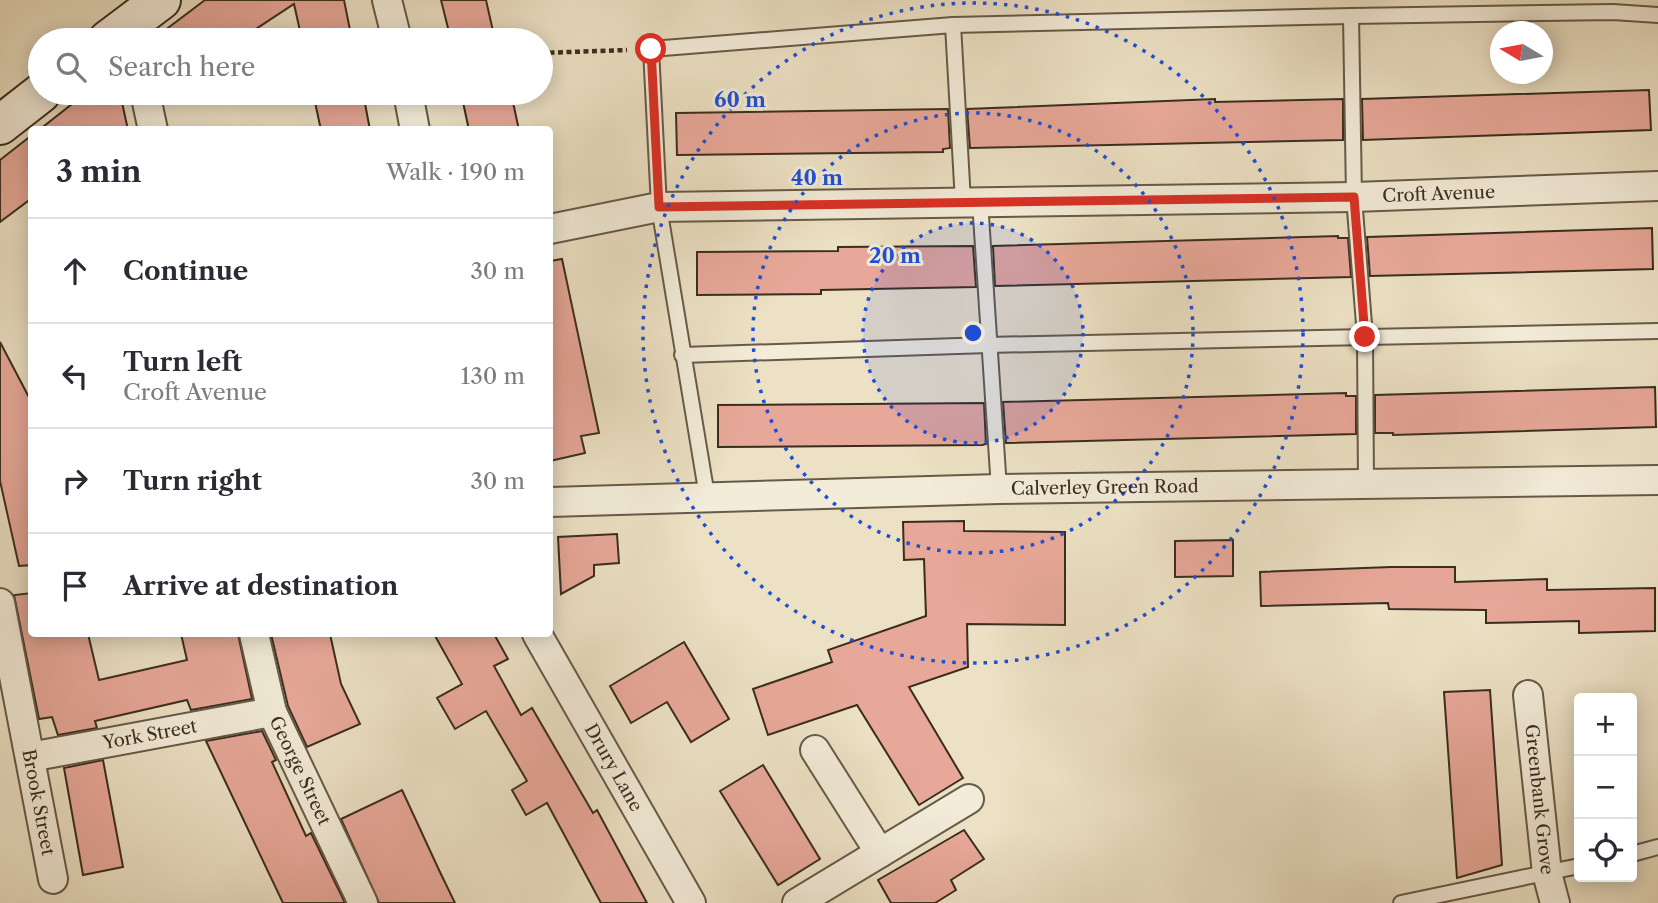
<!DOCTYPE html>
<html lang="en">
<head>
<meta charset="utf-8">
<style>
  :root { --surface:#fff; --page:#f7f7f7; --text:#2b2b33; --muted:#7c7c81; --line:#e1e1e2 }
  body { margin:0; font-family:"Libre Caslon Text",serif; background:var(--page); color:var(--text) }
  .controls { position:absolute; right:21px; bottom:21px; display:grid; overflow:hidden; border-radius:7px; box-shadow:0 4px 18px #0003 }
  .controls button { width:63px; height:63px; display:grid; place-items:center; padding:0; border:0; border-bottom:2px solid var(--line); background:var(--surface); color:var(--text); font:35px sans-serif }
  .compass { position:absolute; left:1490px; top:21px; width:63px; height:63px; border-radius:50%; background:var(--surface); box-shadow:0 4px 18px #0003; rotate:280deg }
  .stop { position:absolute; width:21px; height:21px; margin:-16px; border:5px solid #d93025; border-radius:50%; background:#fff }
  .stop.end { background:#d93025; border-color:#fff; box-shadow:0 2px 7px #0008 }
  .list { margin:0; padding:0; list-style:none }
  h2 { display:flex; justify-content:space-between; align-items:center; height:91px; margin:0; padding:0 28px; font-size:30px }
  h2 small { font-size:23px; font-weight:400; color:var(--muted) }
  .list li { display:grid; grid-template-columns:46px 1fr auto; gap:21px; align-items:center; box-sizing:border-box; height:105px; padding:0 28px; border-top:2px solid var(--line) }
  .list b { display:block; font-size:26px; white-space:nowrap }
  .list p { margin:0; font-size:23px; white-space:nowrap; color:var(--muted) }
  .list em { font-size:23px; font-style:normal; color:var(--muted) }
  .icon { flex:none; width:38px; height:38px; fill:none; stroke:currentColor; stroke-width:2; stroke-linecap:round; stroke-linejoin:round }
  .map { position:relative; flex:none; width:1658px; height:903px; overflow:hidden }
  .search { position:absolute; background:var(--surface); box-shadow:0 4px 18px #0003; left:28px; top:28px; width:525px; height:77px; display:flex; align-items:center; gap:18px; box-sizing:border-box; padding:0 24px; border-radius:38px; color:var(--muted); font-size:26px }
  .panel { position:absolute; background:var(--surface); box-shadow:0 4px 18px #0003; left:28px; top:126px; width:525px; height:511px; border-radius:7px }
  .map>svg:first-child { display:block }
  .building { fill:#e8a899; stroke:#3a2d1e; stroke-width:2 }
  .lines { fill:none; stroke-linecap:round; stroke-linejoin:round }
  .lane-casing { stroke:#665a48; stroke-width:18 }
  .street-casing { stroke:#665a48; stroke-width:32 }
  .secondary-casing { stroke:#3a2d1e; stroke-width:42 }
  .path { stroke:#3a2d1e; stroke-width:4.5; stroke-dasharray:5 3.5; stroke-linecap:butt }
  .lane { stroke:#f3ecd9; stroke-width:14 }
  .street { stroke:#f3ecd9; stroke-width:28 }
  .secondary { stroke:#f3ecd9; stroke-width:38 }
  .route { stroke:#d93025; stroke-width:9 }
  .ring { fill:none; stroke:#1d4ed8; stroke-width:3.5; stroke-dasharray:3.5 7 }
  .labels { text-anchor:middle; stroke-width:6; stroke-linejoin:round; paint-order:stroke }
  .street-label { font-size:18px; fill:#3a2d1e; stroke:#f3ecd9 }
  .centre { fill:#1d4ed8; stroke:#f3ecd9; stroke-width:3.5 }
  .ring-label { font-size:21px; text-anchor:middle; font-weight:bold; fill:#1d4ed8; stroke:#f3ecd9; stroke-width:6; stroke-linejoin:round; paint-order:stroke }
</style>
</head>
<body>
<div class="map">
<svg width="1658" height="903" viewBox="0 0 1658 903">
  <rect width="100%" height="100%" fill="#ece1c4"/>
  <filter id="stains"><feTurbulence type="fractalNoise" baseFrequency=".00286" numOctaves="4"/><feColorMatrix values="0 0 0 0 .2 0 0 0 0 .09 0 0 0 0 .02 0 0 0 .5 -.17"/></filter>
  <radialGradient id="worn" r=".72"><stop offset=".6" stop-color="#630" stop-opacity="0"/><stop offset="1" stop-color="#630" stop-opacity=".3"/></radialGradient>
  <g class="building">
    <polygon points="205,0 344,0 352,40 302,40 294,4 239,40 152,40"/>
    <polygon points="441,0 486,0 495,40 451,40"/>
    <polygon points="1649,90 1651,130 1363,140 1362,99"/>
    <polygon points="86,93 120,93 128,130 39,130"/>
    <polygon points="313,93 363,93 370,130 321,130"/>
    <polygon points="461,93 511,93 519,130 469,130"/>
    <polygon points="1215,99 1215,102 1343,99 1343,140 970,148 967,109"/>
    <polygon points="948,109 950,148 943,149 943,152 677,155 676,113"/>
    <polygon points="32,135 32,198 0,222 0,160"/>
    <polygon points="1652,228 1653,269 1370,276 1367,237"/>
    <polygon points="1338,236 1338,238 1348,238 1351,277 995,286 993,246"/>
    <polygon points="973,246 976,287 821,290 821,294 697,295 697,252 838,251 838,247"/>
    <polygon points="562,259 599,433 581,436 585,453 550,461 550,261"/>
    <polygon points="0,342 32,403 32,565 19,566 0,481"/>
    <polygon points="1655,387 1656,427 1393,435 1393,433 1375,433 1375,395"/>
    <polygon points="1346,393 1346,396 1356,396 1356,434 1006,443 1003,402"/>
    <polygon points="984,403 986,444 982,445 718,447 718,405"/>
    <polygon points="964,521 964,531 1065,532 1065,625 967,624 968,667 909,687 963,778 919,805 857,705 768,735 753,689 832,662 828,650 926,616 924,559 904,560 903,522"/>
    <polygon points="617,534 619,563 594,565 594,576 561,594 558,537"/>
    <polygon points="1233,540 1233,576 1175,577 1175,541"/>
    <polygon points="1391,567 1455,567 1455,582 1547,579 1547,590 1655,588 1655,631 1579,633 1579,621 1486,623 1486,610 1389,609 1388,603 1261,606 1260,572"/>
    <polygon points="32,593 32,634 88,634 99,680 187,660 181,634 238,634 252,699 191,710 187,700 95,721 97,728 58,735 52,717 39,719 14,595"/>
    <polygon points="271,634 330,634 341,684 360,724 307,747 288,706"/>
    <polygon points="434,634 494,634 508,659 494,666 521,715 532,708 593,813 597,810 647,903 601,903 547,803 526,815 512,790 527,781 486,711 455,729 437,698 462,684"/>
    <polygon points="684,642 729,719 691,742 667,702 631,723 610,686"/>
    <polygon points="1490,690 1502,865 1457,878 1444,692"/>
    <polygon points="262,731 276,760 272,762 306,836 311,833 345,903 283,903 206,741"/>
    <polygon points="103,760 123,867 83,875 64,768"/>
    <polygon points="763,765 820,859 778,885 720,791"/>
    <polygon points="402,790 439,870 455,903 379,903 341,819"/>
    <polygon points="964,830 984,859 951,880 956,890 935,903 891,903 878,880"/>
  </g>
  <g class="lines">
    <defs>
      <g id="lane">
        <polyline points="1351,16 1354,197 1365,337 1366,485"/>
        <polyline points="953,25 963,202"/>
        <polyline points="980,201 999,489"/>
        <polyline points="682,355 988,345 1658,331"/>
        <polyline points="707,496 659,207 651,49 953,25 1351,16 1613,12 1658,15"/>
        <polyline points="1632,854 1658,847"/>
        <polyline points="1401,903 1579,866"/>
      </g>
      <g id="street">
        <polyline points="387,0 397,40"/>
        <polyline points="145,93 153,130"/>
        <polyline points="408,93 415,130"/>
        <path id="s1" d="M550,229L659,207L1354,197L1658,186"/>
        <path id="s2" d="M550,502L999,489L1658,480"/>
        <path id="s3" d="M0,603L53,879"/>
        <path id="s4" d="M254,634L272,712L363,903"/>
        <path id="s5" d="M537,634L691,903"/>
        <path id="s6" d="M1528,695L1547,873L1555,903"/>
        <polyline points="815,750 880,853"/>
        <path id="s7" d="M30,757L272,712"/>
        <polyline points="797,903 969,799"/>
      </g>
      <g id="secondary">
        <polyline points="108,40 161,0"/>
        <polyline points="0,125 41,93"/>
      </g>
    </defs>
    <use href="#lane" class="lane-casing"/>
    <use href="#street" class="street-casing"/>
    <use href="#secondary" class="secondary-casing"/>
    <polyline class="path" points="541,53 627,50"/>
    <use href="#lane" class="lane"/>
    <use href="#street" class="street"/>
    <use href="#secondary" class="secondary"/>
  </g>
  <g class="lines">
    <polyline class="route" points="651,49 659,207 1354,197 1365,337"/>
  </g>
  <circle cx="973" cy="333" r="110" fill="#1d4ed8" fill-opacity=".12"/>
  <g class="ring">
    <circle cx="973" cy="333" r="110"/>
    <circle cx="973" cy="333" r="220"/>
    <circle cx="973" cy="333" r="330"/>
  </g>
  <g class="labels">
    <g class="street-label">
      <text dy="6" stroke="none"><textPath href="#s1" startOffset="891">Croft Avenue</textPath></text>
      <text dy="6" stroke="none"><textPath href="#s2" startOffset="555">Calverley Green Road</textPath></text>
      <text dy="6" stroke="none"><textPath href="#s7" startOffset="122">York Street</textPath></text>
      <text dy="6" stroke="none"><textPath href="#s5" startOffset="154">Drury Lane</textPath></text>
      <text dy="6" stroke="none"><textPath href="#s4" startOffset="145">George Street</textPath></text>
      <text dy="6" stroke="none"><textPath href="#s6" startOffset="105">Greenbank Grove</textPath></text>
      <text dy="6" stroke="none"><textPath href="#s3" startOffset="203">Brook Street</textPath></text>
    </g>
  </g>
  <circle cx="973" cy="333" r="10" class="centre"/>
  <g class="ring-label">
    <text x="740" y="107">60 m</text>
    <text x="817" y="185">40 m</text>
    <text x="895" y="263">20 m</text>
  </g>
  <rect width="100%" height="100%" filter="url(#stains)"/>
  <rect width="100%" height="100%" fill="url(#worn)"/>
</svg>
<div class="controls">
<button>+</button>
<button>−</button>
<button><svg class="icon" aria-label="locate" viewBox="0 0 24 24"><circle cx="12" cy="12" r="6"/><path d="M12 2v4M12 18v4M2 12h4M18 12h4"/></svg></button>
</div>
<svg class="compass" viewBox="-18 -18 36 36"><path d="M0-13l5 13h-10z" fill="#e53935"/><path d="M0 13l5-13h-10z" fill="#7c7c81"/></svg>
<div class="stop" style="left:651px;top:49px"></div>
<div class="stop end" style="left:1365px;top:337px"></div>
<div class="search"><svg class="icon" aria-label="search" viewBox="0 0 24 24"><circle cx="10" cy="10" r="6"/><path d="M15 15l6 6"/></svg>Search here</div>
<section class="panel">
<h2>3 min<small>Walk · 190 m</small></h2>
<ul class="list">
<li><svg class="icon" aria-label="ahead" viewBox="0 0 24 24"><path d="M12 20V5M6 11l6-6 6 6"/></svg><div><b>Continue</b></div><em>30 m</em></li>
<li><svg class="icon" aria-label="left" viewBox="0 0 24 24"><path d="M17 20v-9H6M10 6l-5 5 5 5"/></svg><div><b>Turn left</b><p>Croft Avenue</p></div><em>130 m</em></li>
<li><svg class="icon" aria-label="right" viewBox="0 0 24 24"><path d="M7 20v-9h11M14 6l5 5-5 5"/></svg><div><b>Turn right</b></div><em>30 m</em></li>
<li><svg class="icon" aria-label="arrive" viewBox="0 0 24 24"><path d="M6 21V4h12l-3 4 3 4H6"/></svg><div><b>Arrive at destination</b></div></li>
</ul>
</section>
</div>
</body>
</html>
